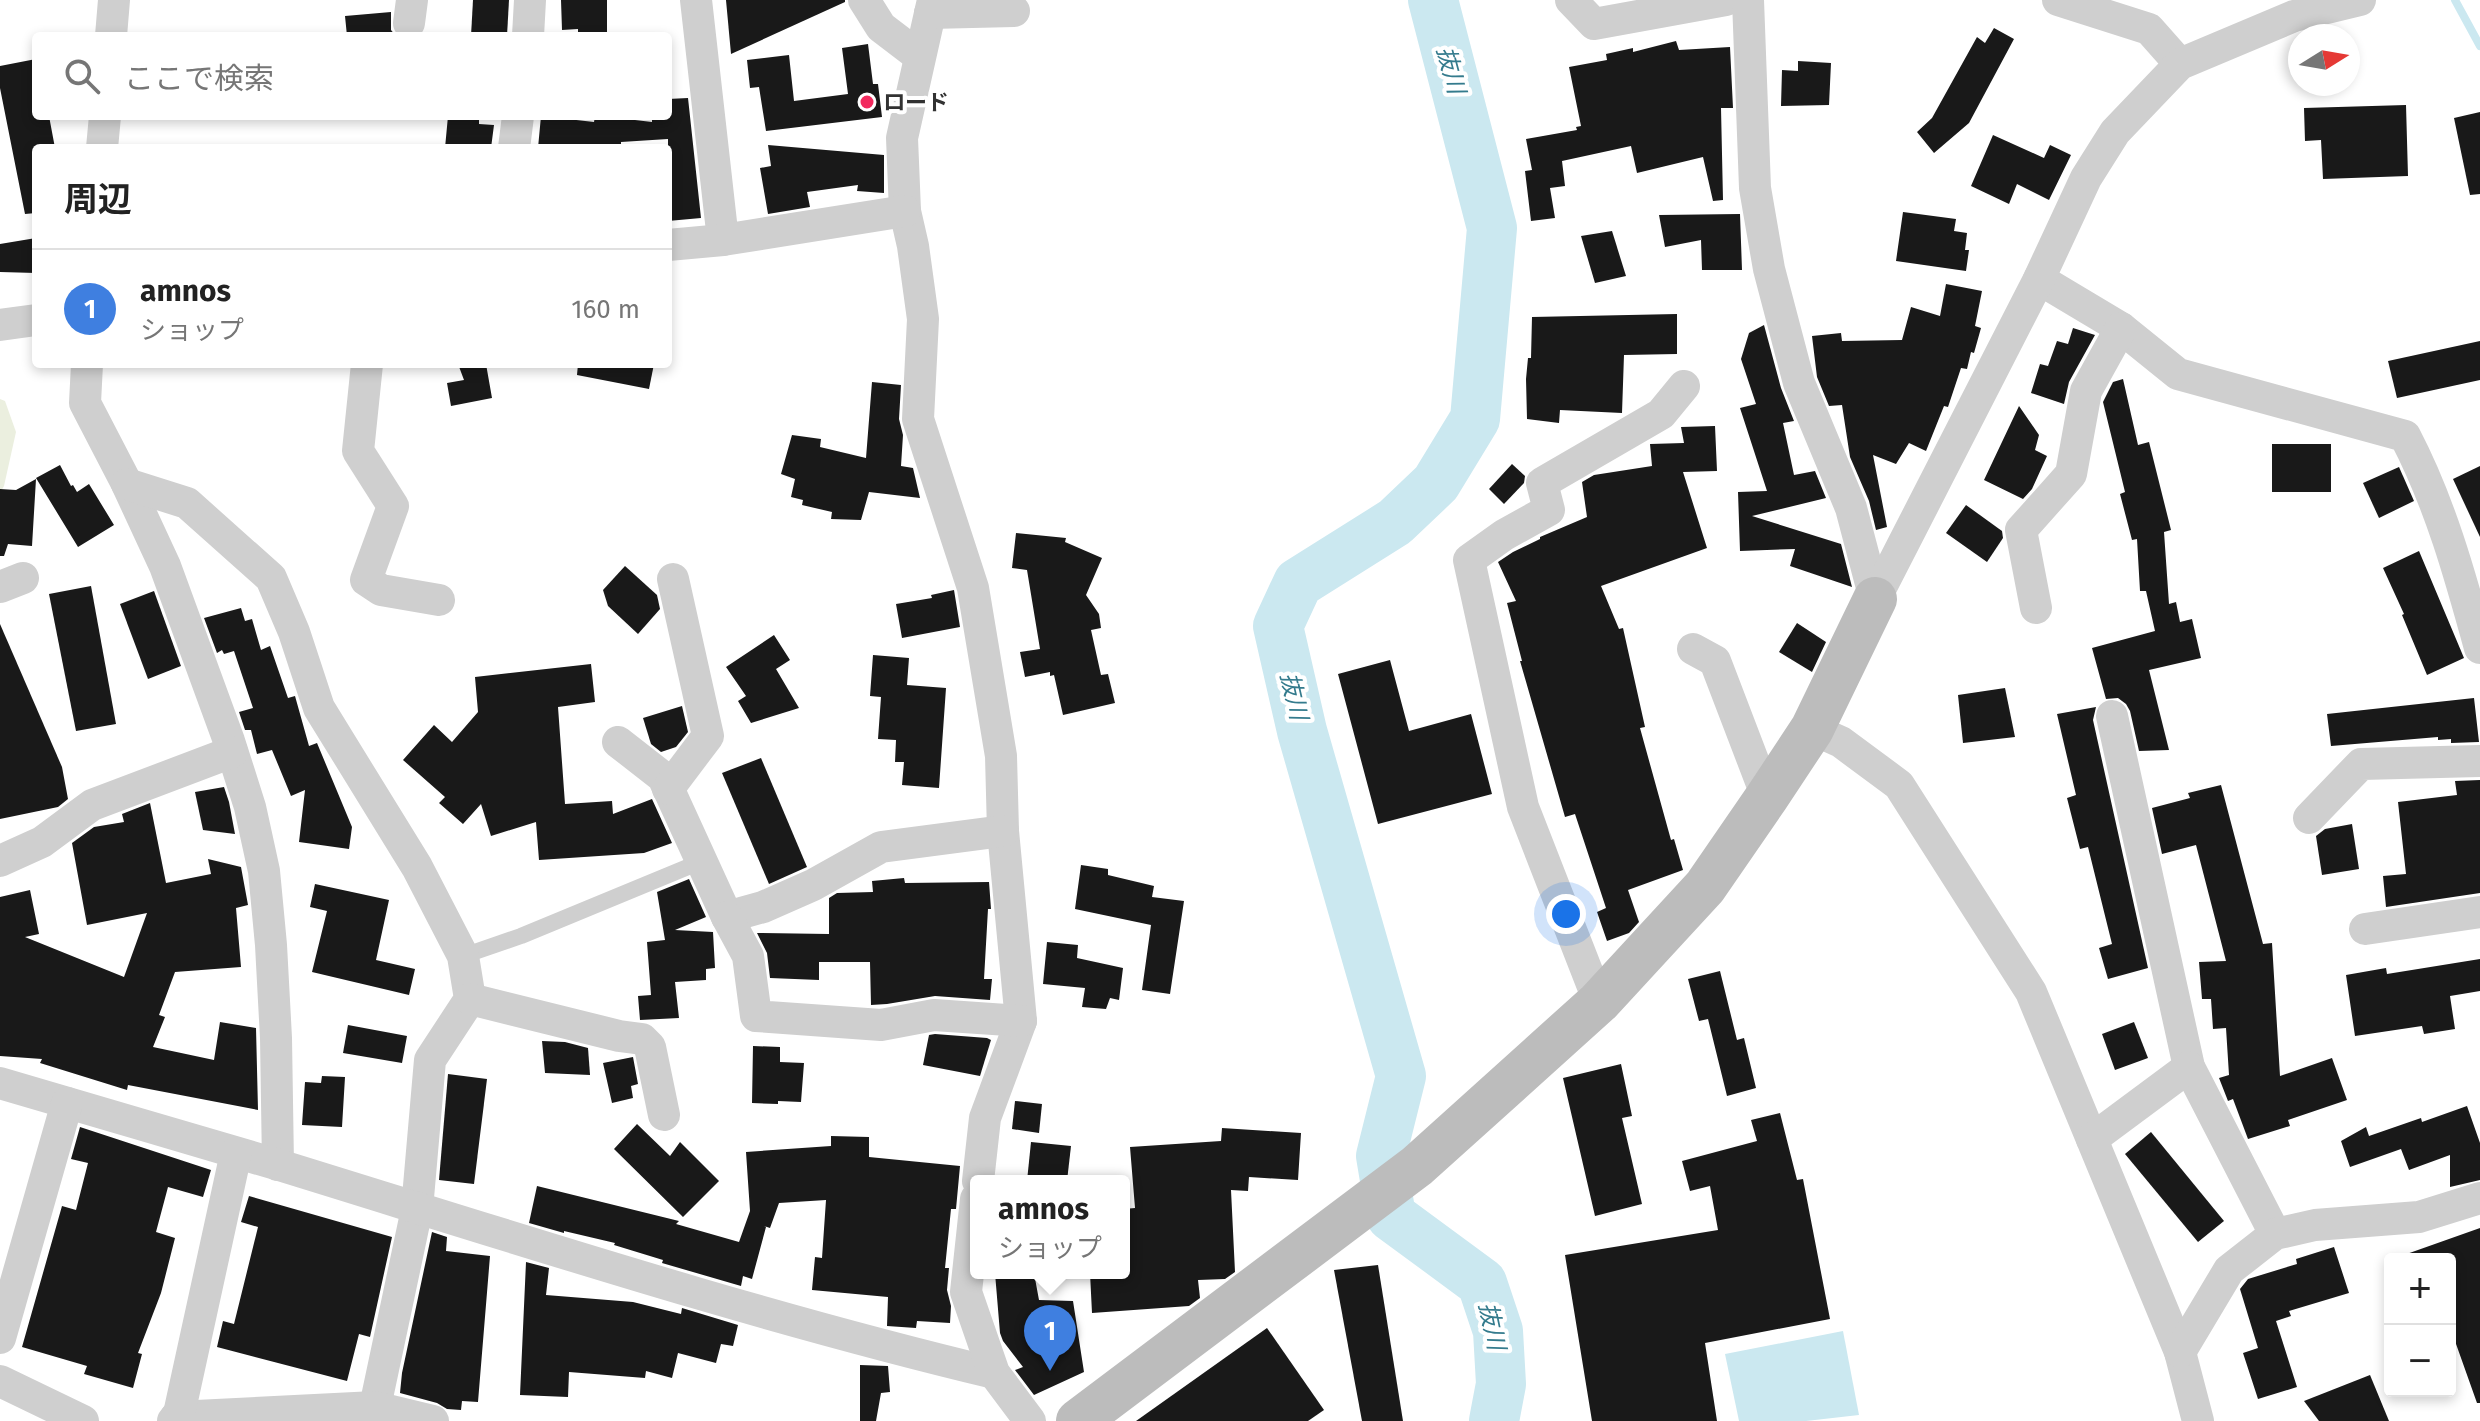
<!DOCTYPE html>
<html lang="ja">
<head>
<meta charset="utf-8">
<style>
  :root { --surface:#fff; --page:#f6f6f6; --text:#222; --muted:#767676; --line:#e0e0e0; --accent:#f22a5e }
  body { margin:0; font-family:"Fira Sans","Noto Sans JP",sans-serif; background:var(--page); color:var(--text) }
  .controls { position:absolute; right:24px; bottom:24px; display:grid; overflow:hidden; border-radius:8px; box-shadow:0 4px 12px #0003 }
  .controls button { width:72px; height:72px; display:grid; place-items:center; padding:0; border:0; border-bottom:2px solid var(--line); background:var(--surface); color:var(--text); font:40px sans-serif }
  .compass { position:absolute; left:2288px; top:24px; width:72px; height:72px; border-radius:50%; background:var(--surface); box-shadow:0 4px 12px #0003; rotate:79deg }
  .you { position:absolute; left:1566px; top:914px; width:28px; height:28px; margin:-20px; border:6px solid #fff; border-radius:50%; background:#1a73e8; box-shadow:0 0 0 12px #1a73e833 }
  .badge { display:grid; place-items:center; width:52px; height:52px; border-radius:50%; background:var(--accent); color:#fff; font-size:26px; font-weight:700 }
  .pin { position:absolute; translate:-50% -66px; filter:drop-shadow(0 2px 4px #0008) }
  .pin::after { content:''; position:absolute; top:42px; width:28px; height:24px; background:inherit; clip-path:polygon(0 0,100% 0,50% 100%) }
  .popup { position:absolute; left:970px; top:1175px; width:160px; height:104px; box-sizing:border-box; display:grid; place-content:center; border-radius:8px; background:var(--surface); filter:drop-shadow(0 2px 6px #0005); font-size:26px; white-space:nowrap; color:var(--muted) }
  .popup b { font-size:30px; color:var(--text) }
  .popup::after { content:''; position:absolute; left:50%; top:100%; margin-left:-16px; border:16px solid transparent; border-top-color:var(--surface) }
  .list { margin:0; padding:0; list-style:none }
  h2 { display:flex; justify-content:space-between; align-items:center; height:104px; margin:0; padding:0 32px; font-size:34px }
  h2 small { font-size:26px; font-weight:400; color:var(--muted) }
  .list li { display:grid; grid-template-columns:52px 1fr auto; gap:24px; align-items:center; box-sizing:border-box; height:120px; padding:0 32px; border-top:2px solid var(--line) }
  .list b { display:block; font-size:30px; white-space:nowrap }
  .list p { margin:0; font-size:26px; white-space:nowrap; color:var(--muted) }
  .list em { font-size:26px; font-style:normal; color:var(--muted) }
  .icon { flex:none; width:44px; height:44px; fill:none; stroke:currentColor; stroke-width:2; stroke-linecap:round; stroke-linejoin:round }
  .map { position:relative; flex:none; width:2480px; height:1421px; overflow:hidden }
  .search { position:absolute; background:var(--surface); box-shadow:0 4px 12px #0003; left:32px; top:32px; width:640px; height:88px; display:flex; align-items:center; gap:20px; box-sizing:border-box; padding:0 28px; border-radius:8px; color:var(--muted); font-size:30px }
  .panel { position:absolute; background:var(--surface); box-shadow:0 4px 12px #0003; left:32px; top:144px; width:640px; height:224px; border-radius:8px }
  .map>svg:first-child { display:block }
  .green { fill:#ebefdf }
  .water { fill:#cbe8f0 }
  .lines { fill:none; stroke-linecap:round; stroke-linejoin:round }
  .stream { stroke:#cbe8f0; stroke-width:8 }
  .river { stroke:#cbe8f0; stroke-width:50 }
  .building { fill:#191919 }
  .lane { stroke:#cfcfcf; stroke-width:16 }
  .street { stroke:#cfcfcf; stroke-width:32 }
  .secondary { stroke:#bcbcbc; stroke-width:44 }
  .poi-dot { fill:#f22a5e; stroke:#fff; stroke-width:3 }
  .labels { text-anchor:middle; stroke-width:8; stroke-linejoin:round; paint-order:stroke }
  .poi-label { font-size:22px; font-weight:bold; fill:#323232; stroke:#fff; text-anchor:start }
  .water-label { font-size:24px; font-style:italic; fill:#347b8d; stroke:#fff }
</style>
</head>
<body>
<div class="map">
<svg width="2480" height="1421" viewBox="0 0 2480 1421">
  <rect width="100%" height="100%" fill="#fff"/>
  <polygon class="green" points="0,399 5,401 16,432 4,486 0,493"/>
  <polygon class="water" points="1843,1331 1859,1415 1806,1421 1739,1421 1725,1354"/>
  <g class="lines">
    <polyline class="stream" points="2455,0 2480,46"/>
    <polyline class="river" points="1433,0 1492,228 1475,419 1436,483 1395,522 1298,583 1278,626 1302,731 1401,1076 1381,1156 1391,1216 1482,1283 1498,1331 1501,1384 1494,1421"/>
  </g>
  <g class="building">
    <polygon points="473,0 509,0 507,36 471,36"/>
    <polygon points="561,0 607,0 607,36 578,36 578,29 562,30"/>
    <polygon points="726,0 845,0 845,2 731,54"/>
    <polygon points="391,12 391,30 396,36 347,36 345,16"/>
    <polygon points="1994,28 2014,39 1969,123 1934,153 1917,132 1932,118 1977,37 1985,43"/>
    <polygon points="1676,41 1679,50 1730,47 1733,108 1721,108 1723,200 1713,201 1703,157 1637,173 1631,146 1562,161 1565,186 1550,188 1555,218 1531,221 1525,171 1532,170 1526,139 1577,130 1576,127 1581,126 1569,67 1607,60 1606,54 1633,48 1633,52"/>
    <polygon points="868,44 873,84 878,84 882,117 766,131 759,87 750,88 747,60 789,55 794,101 848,94 842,48"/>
    <polygon points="36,59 36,116 49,116 55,148 36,148 36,213 25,214 0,88 0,66"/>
    <polygon points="1798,61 1831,63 1829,105 1781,106 1782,70 1798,71"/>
    <polygon points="688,98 701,218 668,221 668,139 621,142 621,148 538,148 541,116 594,122 595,116 601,116 652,122 652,116 668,116 668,99"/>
    <polygon points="2406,105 2408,176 2323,179 2321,140 2305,141 2304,108"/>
    <polygon points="2480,112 2480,194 2470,195 2454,118"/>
    <polygon points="448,116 479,120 479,124 494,125 491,148 445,148"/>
    <polygon points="1993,135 2044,158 2050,145 2071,155 2049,200 2017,184 2009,204 1971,186"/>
    <polygon points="768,145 884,155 884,193 857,191 858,185 807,192 810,207 768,214 760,168 771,166"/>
    <polygon points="1903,212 1956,219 1954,231 1967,233 1965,250 1969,250 1966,271 1896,261"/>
    <polygon points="1740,214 1742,270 1702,270 1701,240 1665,247 1659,215"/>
    <polygon points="1612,231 1626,276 1595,283 1581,236"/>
    <polygon points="36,238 36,273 0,272 0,244"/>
    <polygon points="1946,284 1982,291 1975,326 1981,328 1974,353 1971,352 1967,369 1961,368 1948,407 1944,406 1926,451 1909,443 1896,464 1873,455 1887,527 1876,530 1869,501 1850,457 1842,405 1829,406 1817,377 1812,336 1841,333 1842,341 1902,340 1911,307 1940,316"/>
    <polygon points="1677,314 1677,354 1624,355 1622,413 1560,410 1559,423 1527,419 1526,379 1528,358 1531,358 1532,317"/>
    <polygon points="1764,325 1781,388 1794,421 1783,423 1794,475 1815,471 1826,498 1752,516 1841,544 1852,587 1790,566 1795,549 1740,551 1738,492 1767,491 1740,408 1756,404 1741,359 1749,333"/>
    <polygon points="2073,328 2095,335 2069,382 2064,404 2031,393 2040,364 2048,366 2057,341 2068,344"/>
    <polygon points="2480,341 2480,380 2397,398 2388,361"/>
    <polygon points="458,364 486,364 492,398 451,406 447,383 464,380"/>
    <polygon points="578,364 654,364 649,389 577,375"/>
    <polygon points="2123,379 2138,445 2149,442 2171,530 2164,532 2169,604 2176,602 2180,622 2192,619 2201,658 2149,670 2169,750 2139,751 2130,711 2126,704 2118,698 2106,699 2092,648 2155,631 2146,591 2140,591 2137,539 2132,540 2120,494 2125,492 2103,402 2113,382"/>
    <polygon points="872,382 901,385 899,419 903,435 901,466 913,468 920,498 869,492 861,520 831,519 832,512 802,505 803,500 791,497 795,479 781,474 792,435 821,439 820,447 866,458"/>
    <polygon points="2019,406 2039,435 2035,450 2047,456 2032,489 2023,499 1984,480"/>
    <polygon points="1715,426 1717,471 1683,472 1707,548 1601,586 1619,629 1623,628 1645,727 1640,728 1671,840 1674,839 1683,870 1628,890 1639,922 1629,933 1607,941 1597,912 1606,908 1575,814 1565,817 1520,661 1522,661 1507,603 1516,601 1498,562 1513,552 1540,539 1540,537 1587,517 1582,482 1594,475 1652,466 1650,444 1684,443 1681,427"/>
    <rect x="2272" y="444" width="59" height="48"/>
    <polygon points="1512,464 1525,476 1524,483 1504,504 1489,489"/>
    <polygon points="60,465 71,486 73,485 77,492 89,484 114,525 78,547 36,478"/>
    <polygon points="2480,466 2480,537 2453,479"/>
    <polygon points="2399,467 2414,501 2379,518 2363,483"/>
    <polygon points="36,479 32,546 8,544 4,556 0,556 0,489 16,490"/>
    <polygon points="1966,505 2002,531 2003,538 1987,562 1946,533"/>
    <polygon points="1016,533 1066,538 1065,542 1102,558 1086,595 1099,614 1101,628 1091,630 1101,675 1108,674 1115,703 1063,715 1054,675 1050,676 1050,672 1025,677 1020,652 1040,649 1027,570 1012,568"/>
    <polygon points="2419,551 2464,658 2427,675 2402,615 2404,614 2383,568"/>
    <polygon points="625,566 657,595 660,609 638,634 608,606 603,590"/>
    <polygon points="91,586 116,724 76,731 49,594"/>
    <polygon points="954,590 960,627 902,638 896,604 932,598 931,595"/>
    <polygon points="154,591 181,666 148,679 120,604"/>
    <polygon points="241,608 245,621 252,619 261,650 270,646 288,698 295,696 309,746 317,743 352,827 349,849 299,842 305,790 291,796 272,750 257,754 251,730 245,730 239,712 253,708 234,651 224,654 222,650 217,653 204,618"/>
    <polygon points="1797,623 1826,642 1812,672 1779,652"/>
    <polygon points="0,624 62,767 68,799 58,807 0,819"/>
    <polygon points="774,635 790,660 776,669 799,708 751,723 738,701 746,696 726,667"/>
    <polygon points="873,655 909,658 907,685 946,688 939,788 902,785 904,762 895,762 896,740 878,739 881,697 870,696"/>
    <polygon points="1390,660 1409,731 1471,714 1492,794 1378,824 1338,674"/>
    <polygon points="591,664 595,702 558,707 565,804 612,801 613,814 652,799 672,843 644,853 539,860 536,822 491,836 481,804 463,824 439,803 445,797 403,760 434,725 452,742 478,712 475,677"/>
    <polygon points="2005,688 2015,737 1963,743 1958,695"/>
    <polygon points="2474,698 2479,742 2451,743 2451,739 2438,740 2438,737 2331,746 2327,714"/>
    <polygon points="682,706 688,732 676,747 661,752 651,744 643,718"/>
    <polygon points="2096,707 2093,720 2148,968 2108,979 2099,948 2112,944 2088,847 2080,849 2067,798 2076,795 2057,714"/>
    <polygon points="761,758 807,867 769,884 722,773"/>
    <polygon points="2480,780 2480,893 2386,907 2383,876 2406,874 2398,802 2457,795 2455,781"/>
    <polygon points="2221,785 2263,944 2272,943 2280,1076 2332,1058 2347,1100 2288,1120 2290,1126 2248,1139 2233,1099 2228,1101 2219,1078 2229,1075 2226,1028 2213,1029 2211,999 2202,999 2199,962 2226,961 2196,845 2162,854 2152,808 2190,798 2188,793"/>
    <polygon points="224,787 229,802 235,834 203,830 195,792"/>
    <polygon points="150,803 166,883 211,874 208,859 241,867 248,905 236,908 241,967 175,972 159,1015 165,1017 153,1047 214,1060 220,1022 256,1028 258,1110 128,1085 127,1090 40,1063 42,1059 0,1056 0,897 30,890 39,934 25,937 124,977 147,913 87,925 72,843 94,827 124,822 122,814"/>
    <polygon points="2352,824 2359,869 2322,875 2316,836 2325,829"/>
    <polygon points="1081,865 1108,869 1108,875 1154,886 1152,897 1184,901 1170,994 1142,990 1151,925 1075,909"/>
    <polygon points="904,878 905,883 989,882 991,909 988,909 984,979 992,979 990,1000 935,996 887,1004 871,1005 870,962 819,962 819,980 770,978 767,953 757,933 829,934 829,898 837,893 873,892 872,881"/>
    <polygon points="689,879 706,917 675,930 713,932 715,968 706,969 706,980 675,982 679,1018 640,1020 638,996 651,995 647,942 665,940 657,892"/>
    <polygon points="315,884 389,900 376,960 415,969 409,995 312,972 327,911 310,907"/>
    <polygon points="1047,942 1078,945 1077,958 1123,968 1119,1000 1110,998 1106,1009 1082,1007 1085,988 1043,984"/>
    <polygon points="2480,959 2480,991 2450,996 2455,1029 2424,1034 2422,1026 2355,1036 2346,975 2386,968 2387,974"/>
    <polygon points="1720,971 1737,1040 1744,1038 1756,1088 1727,1096 1708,1019 1699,1021 1688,979"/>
    <polygon points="2134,1022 2148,1058 2115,1070 2102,1034"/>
    <polygon points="348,1025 407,1036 402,1063 343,1053"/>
    <polygon points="935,1034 987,1038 991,1040 980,1076 923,1065 929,1035"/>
    <polygon points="542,1041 565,1042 588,1048 590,1075 545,1073"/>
    <polygon points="753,1046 780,1047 780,1062 804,1063 801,1102 778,1101 778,1104 752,1103"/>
    <polygon points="633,1057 638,1084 631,1086 633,1098 612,1103 603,1063"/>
    <polygon points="1621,1064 1632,1116 1622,1118 1642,1204 1595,1216 1563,1078"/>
    <polygon points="448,1074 487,1079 474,1184 439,1180"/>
    <polygon points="322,1076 345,1077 342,1127 302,1125 305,1082 321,1083"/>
    <polygon points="1015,1101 1042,1104 1039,1133 1012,1129"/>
    <polygon points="2467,1106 2480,1143 2480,1180 2450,1187 2450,1155 2409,1170 2401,1149 2350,1167 2341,1141 2366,1127 2369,1136 2421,1118 2422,1122"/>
    <polygon points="1780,1113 1797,1180 1803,1179 1830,1319 1705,1343 1717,1421 1592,1421 1565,1255 1718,1230 1710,1186 1690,1191 1682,1161 1757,1141 1751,1120"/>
    <polygon points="637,1124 670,1156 680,1142 719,1181 683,1217 614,1149"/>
    <polygon points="80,1127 211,1170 203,1197 168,1187 156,1232 175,1238 161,1293 138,1353 142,1354 133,1388 84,1374 87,1366 22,1347 62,1206 76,1210 88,1163 71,1159"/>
    <polygon points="1222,1128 1301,1133 1298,1180 1249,1177 1248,1191 1231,1190 1235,1272 1225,1279 1198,1280 1200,1298 1189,1306 1092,1313 1090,1273 1124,1273 1124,1209 1135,1208 1130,1147 1221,1141"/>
    <polygon points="2151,1132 2224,1221 2198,1242 2125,1154"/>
    <polygon points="831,1136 869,1137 869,1157 960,1166 956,1209 951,1209 945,1268 949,1268 947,1290 951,1306 950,1323 917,1321 916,1328 887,1326 888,1297 812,1290 815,1257 822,1258 826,1200 779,1203 770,1228 764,1226 766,1227 752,1279 743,1276 741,1286 662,1263 663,1260 614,1245 615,1243 564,1231 564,1233 529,1223 537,1186 679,1221 676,1224 739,1242 750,1211 746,1152 831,1146"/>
    <polygon points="1031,1142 1071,1146 1067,1181 1027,1181"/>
    <polygon points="249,1196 392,1237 370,1337 359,1334 347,1381 217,1347 223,1321 234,1324 258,1227 241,1222"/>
    <polygon points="2480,1228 2480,1403 2477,1403 2450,1327 2450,1259 2401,1259 2401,1256"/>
    <polygon points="432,1232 447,1237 446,1251 490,1256 478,1402 462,1401 461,1410 447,1409 437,1403 400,1393 402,1373"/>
    <polygon points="2334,1247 2349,1293 2289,1311 2291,1316 2276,1321 2297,1387 2258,1399 2243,1353 2258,1348 2240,1289 2248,1279 2297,1264 2296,1259"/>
    <polygon points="526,1262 549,1268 546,1295 633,1302 681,1314 682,1308 738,1325 733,1346 721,1344 716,1363 678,1353 672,1378 646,1371 645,1378 569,1372 568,1397 520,1395"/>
    <polygon points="1378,1265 1403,1421 1362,1421 1334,1270"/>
    <polygon points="995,1273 1034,1273 1039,1300 1073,1301 1084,1372 1034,1395 1015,1370 1023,1367 1003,1341 1000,1333"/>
    <polygon points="1267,1328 1324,1410 1308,1421 1136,1421"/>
    <polygon points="860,1365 888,1366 890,1392 881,1393 876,1421 860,1421"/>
    <polygon points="2370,1375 2389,1421 2319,1421 2304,1401"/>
  </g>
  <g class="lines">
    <polyline class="lane" points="463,956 521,936 700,862"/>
    <g class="street">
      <polyline points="696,0 723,240"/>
      <polyline points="864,0 881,27 919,56"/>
      <polyline points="933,0 902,138 905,211 913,246 923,319 918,419 973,588 1001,756 1003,831 1021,1021 985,1118 978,1181"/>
      <polyline points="1571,0 1594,24 1726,0"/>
      <polyline points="1748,0 1755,188 1769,269 1799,383 1851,508 1875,599"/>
      <polyline points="2058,0 2149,29 2180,64"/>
      <polyline points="930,13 1014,11"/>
      <polyline points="409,23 412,0"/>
      <polyline points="111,36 114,0"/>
      <polyline points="528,36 530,0"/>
      <polyline points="102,148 105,116"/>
      <polyline points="514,148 518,116"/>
      <polyline points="668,245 723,240 905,211"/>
      <path d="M2039,279L2121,328L2178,374L2405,436C2440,503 2460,575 2480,648"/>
      <polyline points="0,325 36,320"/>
      <polyline points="87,364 85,403 127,484 165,566 229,741 250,807 264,871 271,945 276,1038 278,1165"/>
      <polyline points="367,364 358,451 393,506 366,580 381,590 439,600"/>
      <polyline points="127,484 187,503 271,578 294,632 319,708 417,867 463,956 470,999 430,1060 417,1209 372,1421"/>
      <polyline points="0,587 23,578"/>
      <polyline points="1875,599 2039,279 2086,178 2115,132 2180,64 2294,16 2360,0"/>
      <polyline points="2036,608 2021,530 2071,474 2086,391 2121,328"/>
      <polyline points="1693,649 1715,661 1767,797"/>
      <polyline points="2112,716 2189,1067 2275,1234"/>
      <polyline points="1812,729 1841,742 1899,785 2031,992 2180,1352 2198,1421"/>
      <polyline points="618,742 663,777 727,917 763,907 813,885 881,847 1003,831"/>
      <polyline points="668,789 708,736 673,579"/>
      <polyline points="2309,818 2361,764 2480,761"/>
      <polyline points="0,861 42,842 92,805 232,752"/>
      <polyline points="727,917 748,956 756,1016 881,1025 934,1015 1021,1021"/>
      <polyline points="2365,929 2480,912"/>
      <polyline points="470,999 619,1036 642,1039 650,1047 664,1115"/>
      <polyline points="1599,1002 1523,807 1469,560 1504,535 1549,510 1542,483 1661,414 1684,386"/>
      <path d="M0,1083C93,1111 186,1137 279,1165C516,1238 752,1315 994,1373"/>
      <polyline points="2092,1139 2189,1067"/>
      <polyline points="976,1199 966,1292 994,1373 1030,1421"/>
      <polyline points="0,1338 67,1103"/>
      <polyline points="2180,1352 2229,1270 2275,1234 2315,1225 2419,1217 2480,1198"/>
      <polyline points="0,1381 83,1421"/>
      <polyline points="176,1417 375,1407 433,1421"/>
      <polyline points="173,1421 179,1414 236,1153"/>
    </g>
    <polyline class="secondary" points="1078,1421 1417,1166 1599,1002 1705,887 1767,797 1812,729 1875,599"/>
  </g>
  <circle class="poi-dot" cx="867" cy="102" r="8"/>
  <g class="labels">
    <g class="poi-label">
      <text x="883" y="110">ロード</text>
    </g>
    <g class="water-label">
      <text transform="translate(1451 70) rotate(75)" y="8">抜川</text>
      <text transform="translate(1294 696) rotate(77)" y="8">抜川</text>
      <text transform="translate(1492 1326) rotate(78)" y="8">抜川</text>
    </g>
  </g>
</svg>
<div class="controls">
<button>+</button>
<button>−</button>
</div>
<svg class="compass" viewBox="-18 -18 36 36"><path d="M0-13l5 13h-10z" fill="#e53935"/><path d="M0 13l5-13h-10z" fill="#767676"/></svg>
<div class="you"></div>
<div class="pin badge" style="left:1050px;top:1371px;background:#3f7fe0">1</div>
<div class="popup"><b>amnos</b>ショップ</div>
<div class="search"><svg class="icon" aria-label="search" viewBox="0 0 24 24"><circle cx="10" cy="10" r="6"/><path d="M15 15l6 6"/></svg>ここで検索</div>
<section class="panel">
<h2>周辺<small></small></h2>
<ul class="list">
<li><span class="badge" style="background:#3f7fe0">1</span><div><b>amnos</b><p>ショップ</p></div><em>160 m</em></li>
</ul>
</section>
</div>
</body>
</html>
